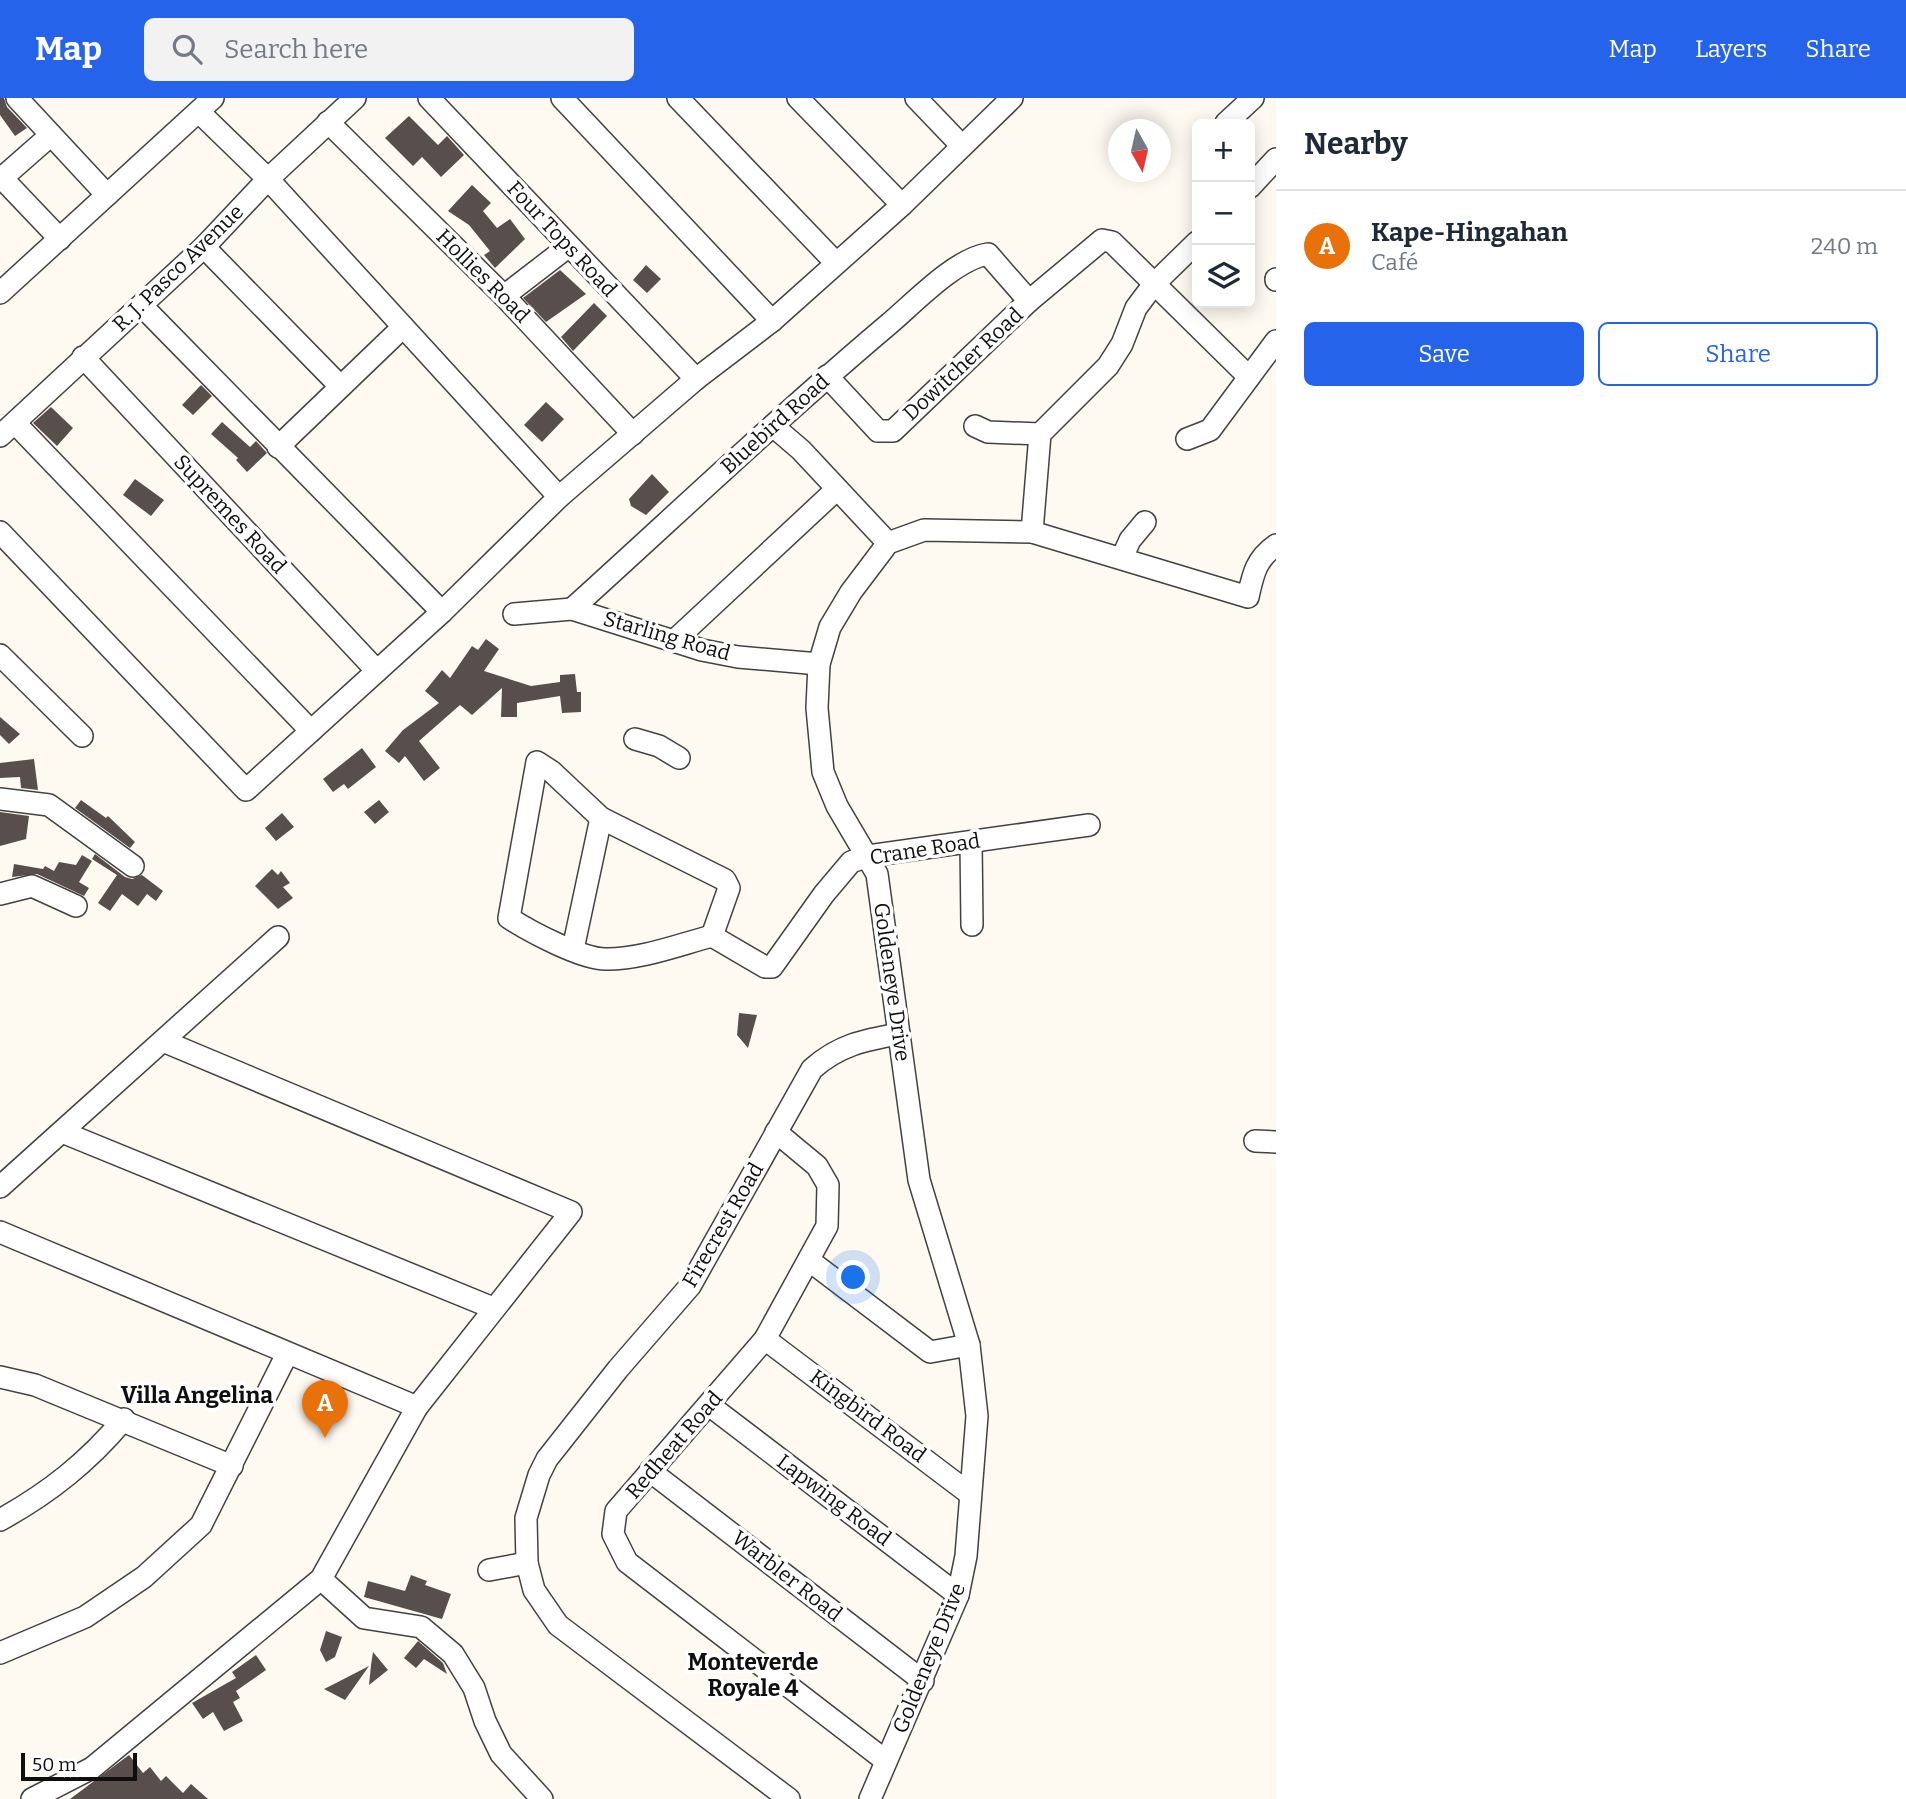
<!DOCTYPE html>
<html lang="en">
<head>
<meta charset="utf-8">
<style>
  :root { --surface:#fff; --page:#f2f2f3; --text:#1f2937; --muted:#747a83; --line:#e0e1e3; --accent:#2563eb }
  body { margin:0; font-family:Bitter,serif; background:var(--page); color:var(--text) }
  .controls { position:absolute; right:21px; top:21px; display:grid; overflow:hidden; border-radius:10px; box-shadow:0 4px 18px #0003 }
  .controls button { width:63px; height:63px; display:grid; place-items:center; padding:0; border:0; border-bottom:2px solid var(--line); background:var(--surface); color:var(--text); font:35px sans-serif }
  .compass { position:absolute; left:1108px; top:21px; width:63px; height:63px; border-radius:50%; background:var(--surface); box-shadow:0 4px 18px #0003; rotate:172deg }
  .scale { position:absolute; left:21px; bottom:18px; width:116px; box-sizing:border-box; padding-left:7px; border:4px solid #0f0f0f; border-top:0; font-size:19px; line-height:24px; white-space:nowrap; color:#0f0f0f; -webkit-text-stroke:5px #fff; paint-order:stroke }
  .you { position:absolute; left:854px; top:1180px; width:24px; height:24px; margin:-18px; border:5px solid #fff; border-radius:50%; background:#1a73e8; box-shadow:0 0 0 10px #1a73e833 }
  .badge { display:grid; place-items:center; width:46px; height:46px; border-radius:50%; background:var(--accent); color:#fff; font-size:23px; font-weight:700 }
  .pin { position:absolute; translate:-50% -58px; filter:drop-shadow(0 2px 4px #0008) }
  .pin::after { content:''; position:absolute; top:37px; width:24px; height:21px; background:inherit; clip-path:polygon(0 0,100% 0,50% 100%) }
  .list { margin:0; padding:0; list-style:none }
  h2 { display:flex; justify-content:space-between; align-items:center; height:91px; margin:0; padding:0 28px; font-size:30px }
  h2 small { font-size:23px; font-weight:400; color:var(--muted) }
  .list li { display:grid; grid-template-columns:46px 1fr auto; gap:21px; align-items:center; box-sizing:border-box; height:112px; padding:0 28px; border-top:2px solid var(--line) }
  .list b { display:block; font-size:26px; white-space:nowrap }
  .list p { margin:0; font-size:23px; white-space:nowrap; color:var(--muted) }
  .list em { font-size:23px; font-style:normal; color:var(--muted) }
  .actions { display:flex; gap:14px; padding:21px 28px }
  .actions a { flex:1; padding:16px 0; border:2px solid var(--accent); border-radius:10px; text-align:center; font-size:24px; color:var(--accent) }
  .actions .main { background:var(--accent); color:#fff }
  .icon { flex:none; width:38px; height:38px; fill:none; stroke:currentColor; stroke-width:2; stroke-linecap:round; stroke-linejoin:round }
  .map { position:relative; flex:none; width:1276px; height:1701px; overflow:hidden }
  header { display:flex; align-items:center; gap:42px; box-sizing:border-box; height:98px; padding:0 35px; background:var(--accent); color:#fff }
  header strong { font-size:33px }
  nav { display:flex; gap:38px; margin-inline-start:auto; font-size:24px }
  .search { width:490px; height:63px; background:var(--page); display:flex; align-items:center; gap:18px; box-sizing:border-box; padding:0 24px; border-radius:10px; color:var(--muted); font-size:26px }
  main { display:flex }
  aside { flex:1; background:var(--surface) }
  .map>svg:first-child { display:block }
  .building { fill:#584f4c }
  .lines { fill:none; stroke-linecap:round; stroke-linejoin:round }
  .minor-casing { stroke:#424242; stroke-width:24 }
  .minor { stroke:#fff; stroke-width:21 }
  .labels { text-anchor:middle; stroke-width:7; stroke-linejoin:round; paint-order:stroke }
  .street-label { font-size:21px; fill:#0f0f0f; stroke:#fff }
  .neighbourhood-label { font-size:23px; font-weight:bold; fill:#0f0f0f; stroke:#fff }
</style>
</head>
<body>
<header>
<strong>Map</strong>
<div class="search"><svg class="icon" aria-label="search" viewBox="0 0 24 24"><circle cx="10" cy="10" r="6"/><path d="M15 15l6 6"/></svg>Search here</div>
<nav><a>Map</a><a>Layers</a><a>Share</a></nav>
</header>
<main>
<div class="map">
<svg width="1276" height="1701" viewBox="0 0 1276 1701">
  <rect width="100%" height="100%" fill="#fefaf2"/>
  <g class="building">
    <polygon points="0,0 4,0 7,9 27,30 15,38 0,17"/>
    <polygon points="409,18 438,47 447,38 464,57 441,79 422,59 413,68 385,40"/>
    <polygon points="472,87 491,105 483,113 497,130 510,121 525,141 495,170 484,157 490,153 469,127 448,113"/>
    <polygon points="646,167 661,181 647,195 633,182"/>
    <polygon points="560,172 586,196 546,224 523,200"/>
    <polygon points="594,205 607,218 573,253 561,239"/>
    <polygon points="201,287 212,298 193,317 182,307"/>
    <polygon points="546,304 564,321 542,344 524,327"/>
    <polygon points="51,309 73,330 57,348 33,325"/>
    <polygon points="222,324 250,349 256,343 267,355 247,374 236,362 238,360 211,336"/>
    <polygon points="652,376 669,394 646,417 631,408 629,401"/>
    <polygon points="135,381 164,402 151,418 123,397"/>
    <polygon points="486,541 499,551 484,573 531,588 560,584 560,577 575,576 577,594 581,594 581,614 562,615 560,598 517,605 517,619 501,619 502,590 472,617 460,607 419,643 440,670 424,683 405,658 399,665 385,653 403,632 439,605 425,593 442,572 450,580 472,548 478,552"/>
    <polygon points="0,619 20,636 9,646 0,637"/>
    <polygon points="362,650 376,669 348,691 344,686 333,694 323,681"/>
    <polygon points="34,661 38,692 21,690 20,679 0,680 0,665"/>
    <polygon points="81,702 106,720 108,718 135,744 130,750 75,710"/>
    <polygon points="379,702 389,714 375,726 364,714"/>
    <polygon points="0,714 29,718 26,741 0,748"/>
    <polygon points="282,715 294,729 276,743 265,730"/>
    <polygon points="95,756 125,779 132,781 142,777 163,793 156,803 147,796 138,808 122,796 110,813 98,805 117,777 92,761"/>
    <polygon points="82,757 92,763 79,784 89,790 84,798 37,776 12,779 14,766 43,771 45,768 54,773 59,764 76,767"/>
    <polygon points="272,771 278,777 281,773 290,785 283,789 293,800 278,811 255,788"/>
    <polygon points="739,915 757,917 748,950 737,937"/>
    <polygon points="411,1477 427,1483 425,1487 451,1496 442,1521 364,1499 368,1483 405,1493"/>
    <polygon points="326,1533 342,1539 335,1559 326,1564 320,1552"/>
    <polygon points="418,1543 443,1565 447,1576 424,1561 416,1570 404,1560"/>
    <polygon points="373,1554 388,1572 369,1587 371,1567"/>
    <polygon points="256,1557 266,1572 236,1593 240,1600 233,1604 243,1623 224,1633 213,1614 203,1621 192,1605 236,1580 232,1574"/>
    <polygon points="369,1568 345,1602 324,1591 338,1584"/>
    <polygon points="129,1657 143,1675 150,1669 161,1683 166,1678 183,1695 191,1686 208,1701 70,1701"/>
  </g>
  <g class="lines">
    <defs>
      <g id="minor">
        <polyline points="17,0 107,97"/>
        <polyline points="429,0 696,281"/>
        <polyline points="562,0 772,223"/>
        <polyline points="678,0 836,165"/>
        <polyline points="798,0 902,107"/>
        <polyline points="916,0 961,47"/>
        <polyline points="199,14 268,81 559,399"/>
        <polyline points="328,24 504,198 633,336"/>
        <polyline points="1226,25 1253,0"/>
        <polyline points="0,78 60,141"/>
        <polyline points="2,80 51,37"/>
        <polyline points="1250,89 1276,61"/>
        <polyline points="204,149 340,288"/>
        <polyline points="1276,181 1276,182"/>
        <polyline points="0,195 213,0"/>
        <polyline points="504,198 569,148"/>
        <polyline points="142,208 442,514"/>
        <polyline points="83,259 377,573"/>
        <polyline points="827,278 878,333 893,333 1029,203 1102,142 1112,144 1249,279"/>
        <polyline points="15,325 311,633"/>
        <polyline points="773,328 801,352 888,445"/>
        <polyline points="975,328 988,334 1040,336"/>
        <polyline points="0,338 204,149 268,81 355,0"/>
        <polyline points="1187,341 1210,332 1276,243"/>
        <polyline points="278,349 403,229"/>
        <polyline points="0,434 246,692 442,514 559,399 696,281 772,223 902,107 1012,0"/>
        <polyline points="1032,434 1040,336 1108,268 1122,246 1136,210 1154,186 1197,144"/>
        <polyline points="1122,460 1130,442 1145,424"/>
        <path d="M572,511C677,416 780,318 889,226C914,205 955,161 988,156L1029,203"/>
        <polyline points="514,516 572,511 702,552 738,559 819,566"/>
        <polyline points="674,543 837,391"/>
        <polyline points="0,557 82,638"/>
        <polyline points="635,641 659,648 679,660"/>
        <polyline points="0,701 49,707 133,768"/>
        <polyline points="971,744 972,827"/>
        <polyline points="0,796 32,788 76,808"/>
        <path d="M712,838L729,790L725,782L601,720L551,673L537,664L509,820C529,833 583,862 607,861C642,861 678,847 712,838L765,869H772L824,796L851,764L868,758L1089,727"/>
        <polyline points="573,851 601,720"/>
        <polyline points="62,1034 493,1210"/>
        <polyline points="776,1034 817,1068 828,1087 827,1128 765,1241 616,1413 613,1436 627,1464 886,1663"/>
        <polyline points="1255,1043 1276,1044"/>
        <polyline points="0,1089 278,839"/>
        <polyline points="0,1134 417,1309"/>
        <polyline points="810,1163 930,1254 969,1247"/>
        <polyline points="765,1241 970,1396"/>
        <polyline points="0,1279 35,1287 232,1368"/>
        <polyline points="709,1307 958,1497"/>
        <polyline points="650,1373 923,1583"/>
        <path d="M0,1422C49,1395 88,1364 124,1321"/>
        <polyline points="489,1472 527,1465"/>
        <polyline points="321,1481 364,1520 421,1529 453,1556 474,1590 485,1623 501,1656 542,1701"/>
        <polyline points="0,1555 85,1519 144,1479 201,1427 287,1256"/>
        <polyline points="32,1701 92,1670 321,1481 417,1309 571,1114 163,943"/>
        <path d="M789,1701L558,1527L534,1492L527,1465L526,1420L539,1377L547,1361L618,1271L690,1188L812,971C839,947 864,942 899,936"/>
        <path d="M870,1701L958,1497L966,1458L977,1318L969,1247L919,1082L877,776L837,708L823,674L817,610L819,566L830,529L851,494L888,445L924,432L1032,434L1248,499C1253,476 1256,461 1276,447"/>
      </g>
    </defs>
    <use href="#minor" class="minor-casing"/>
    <use href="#minor" class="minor"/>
  </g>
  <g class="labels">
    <g class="street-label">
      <text transform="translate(562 141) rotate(47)" y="7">Four Tops Road</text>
      <text transform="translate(178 170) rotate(-44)" y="7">R. J. Pasco Avenue</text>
      <text transform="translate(483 178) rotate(45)" y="7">Hollies Road</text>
      <text transform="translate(963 266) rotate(-43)" y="7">Dowitcher Road</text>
      <text transform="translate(775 326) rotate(-42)" y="7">Bluebird Road</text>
      <text transform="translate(230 416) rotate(47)" y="7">Supremes Road</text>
      <text transform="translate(667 538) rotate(16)" y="7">Starling Road</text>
      <text transform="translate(925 751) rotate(-9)" y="7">Crane Road</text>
      <text transform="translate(892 884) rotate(82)" y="7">Goldeneye Drive</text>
      <text transform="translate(723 1127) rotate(-60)" y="7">Firecrest Road</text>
      <text transform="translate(868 1318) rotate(37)" y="7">Kingbird Road</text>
      <text transform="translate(674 1347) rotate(-49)" y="7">Redheat Road</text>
      <text transform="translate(834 1402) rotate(37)" y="7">Lapwing Road</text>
      <text transform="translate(787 1478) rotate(38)" y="7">Warbler Road</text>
      <text transform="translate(929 1560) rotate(-68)" y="7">Goldeneye Drive</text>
    </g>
    <g class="neighbourhood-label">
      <text x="197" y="1305">Villa Angelina</text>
      <text x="753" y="1572">Monteverde<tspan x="753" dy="26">Royale 4</tspan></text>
    </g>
  </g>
</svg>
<div class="controls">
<button>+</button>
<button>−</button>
<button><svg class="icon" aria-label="layers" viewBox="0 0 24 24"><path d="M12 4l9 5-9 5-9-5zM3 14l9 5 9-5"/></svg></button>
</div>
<svg class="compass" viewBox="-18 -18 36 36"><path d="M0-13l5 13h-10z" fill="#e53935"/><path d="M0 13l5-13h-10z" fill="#747a83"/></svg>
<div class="scale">50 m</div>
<div class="you"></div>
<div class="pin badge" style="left:325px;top:1340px;background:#e8710a">A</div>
</div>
<aside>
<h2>Nearby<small></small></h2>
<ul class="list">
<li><span class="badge" style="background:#e8710a">A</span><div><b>Kape-Hingahan</b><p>Café</p></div><em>240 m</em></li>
</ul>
<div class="actions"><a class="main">Save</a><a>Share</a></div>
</aside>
</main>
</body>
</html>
